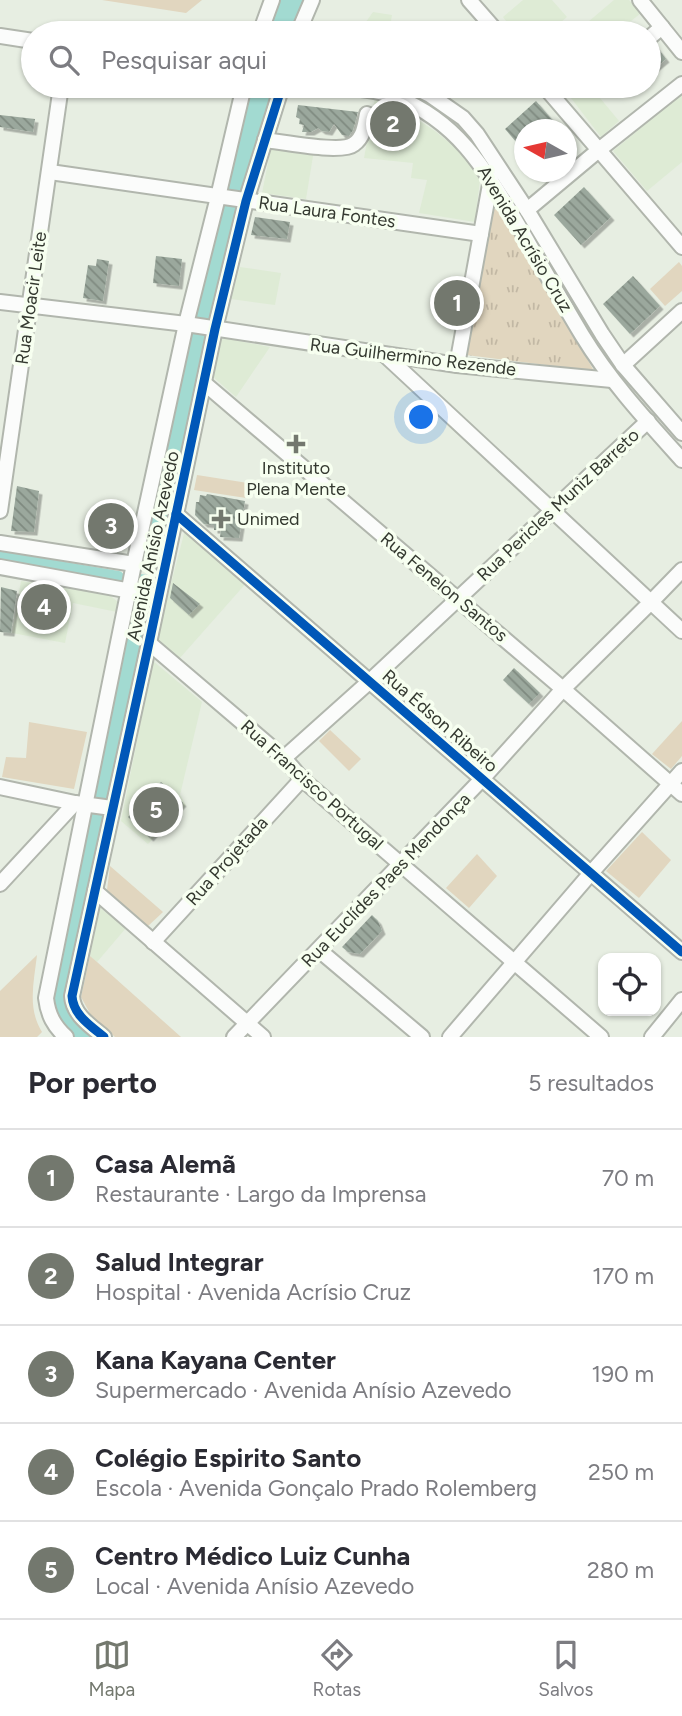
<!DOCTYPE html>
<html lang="pt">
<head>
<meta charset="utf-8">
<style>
  :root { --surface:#fff; --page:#f2f2f3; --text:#2b2b33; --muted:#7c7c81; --line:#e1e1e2; --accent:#73786e }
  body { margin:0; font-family:Figtree,sans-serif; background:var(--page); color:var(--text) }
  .controls { position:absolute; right:21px; bottom:21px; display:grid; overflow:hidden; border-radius:14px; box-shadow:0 2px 5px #0004 }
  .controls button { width:63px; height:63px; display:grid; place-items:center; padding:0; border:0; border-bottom:2px solid var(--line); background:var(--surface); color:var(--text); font:35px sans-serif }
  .compass { position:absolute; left:514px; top:119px; width:63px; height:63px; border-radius:50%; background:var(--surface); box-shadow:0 2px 5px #0004; rotate:278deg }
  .you { position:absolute; left:422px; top:418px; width:24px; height:24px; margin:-18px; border:5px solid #fff; border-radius:50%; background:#1a73e8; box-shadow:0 0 0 10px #1a73e833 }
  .badge { display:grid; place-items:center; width:46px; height:46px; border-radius:50%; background:var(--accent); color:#fff; font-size:23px; font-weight:700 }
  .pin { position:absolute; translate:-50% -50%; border:4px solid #fff; box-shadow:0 2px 7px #0006 }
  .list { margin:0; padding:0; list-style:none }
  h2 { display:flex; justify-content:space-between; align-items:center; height:91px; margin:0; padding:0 28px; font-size:30px }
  h2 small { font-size:23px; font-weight:400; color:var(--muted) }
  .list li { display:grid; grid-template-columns:46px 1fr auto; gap:21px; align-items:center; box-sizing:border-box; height:98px; padding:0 28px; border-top:2px solid var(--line) }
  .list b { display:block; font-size:26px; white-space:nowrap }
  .list p { margin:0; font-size:23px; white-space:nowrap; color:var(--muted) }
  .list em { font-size:23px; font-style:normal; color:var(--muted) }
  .icon { flex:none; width:38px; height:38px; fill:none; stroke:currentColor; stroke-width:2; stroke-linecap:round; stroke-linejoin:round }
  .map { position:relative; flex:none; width:682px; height:1037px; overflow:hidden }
  .search { position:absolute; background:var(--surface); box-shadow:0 2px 5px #0004; left:21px; right:21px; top:21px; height:77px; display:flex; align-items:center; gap:18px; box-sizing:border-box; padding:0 24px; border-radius:38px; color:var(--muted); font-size:26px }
  .sheet { height:581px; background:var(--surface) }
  nav { display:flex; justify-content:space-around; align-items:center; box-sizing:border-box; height:98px; border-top:2px solid var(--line); background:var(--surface); font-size:19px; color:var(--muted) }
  nav a { display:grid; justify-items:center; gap:4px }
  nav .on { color:var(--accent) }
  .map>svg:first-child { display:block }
  .built { fill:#deebd5 }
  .green { fill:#e1d6bf }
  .park { fill:url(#park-tufts) }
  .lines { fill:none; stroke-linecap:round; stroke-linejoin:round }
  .canal { stroke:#a2dad1; stroke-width:12 }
  .river { stroke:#a2dad1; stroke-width:21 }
  .building { fill:url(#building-back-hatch); filter:url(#shadow) }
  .minor-casing { stroke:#b1b6ad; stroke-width:18 }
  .minor { stroke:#fbfcfb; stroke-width:14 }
  .cycleway-casing { stroke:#f7fff0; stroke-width:13 }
  .cycleway { stroke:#0057b8; stroke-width:9 }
  .poi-dot { fill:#73786e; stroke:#f7fff0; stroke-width:2.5 }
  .labels { text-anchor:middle; stroke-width:7; stroke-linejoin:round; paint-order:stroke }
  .street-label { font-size:18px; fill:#343930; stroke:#f7fff0 }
  .poi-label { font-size:18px; fill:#343930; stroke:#f7fff0 }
</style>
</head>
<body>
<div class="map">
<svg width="682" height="1037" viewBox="0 0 682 1037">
  <defs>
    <pattern id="park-tufts" width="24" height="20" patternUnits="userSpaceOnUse" patternTransform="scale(1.75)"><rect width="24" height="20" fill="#e1d6bf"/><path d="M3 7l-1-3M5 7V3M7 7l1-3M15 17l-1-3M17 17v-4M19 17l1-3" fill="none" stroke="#c2b8a4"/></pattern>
    <pattern id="building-back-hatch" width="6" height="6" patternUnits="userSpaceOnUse" patternTransform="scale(1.75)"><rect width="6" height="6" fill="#9ba89d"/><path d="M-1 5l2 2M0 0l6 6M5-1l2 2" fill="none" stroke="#7f8a80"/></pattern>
    <filter id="shadow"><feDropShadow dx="3.5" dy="3.5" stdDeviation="0" flood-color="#0004"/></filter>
  </defs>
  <rect width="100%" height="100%" fill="#e7eee2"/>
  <g class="built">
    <polygon points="523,0 552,0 567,17 548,33 515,33 503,17"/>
    <polygon points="614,0 629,0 641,13 616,33 585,33 581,28"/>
    <polygon points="373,12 392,15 389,33 358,33"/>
    <polygon points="586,86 590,86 619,121 601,137 571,98"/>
    <polygon points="682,94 682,162 647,191 613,151"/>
    <polygon points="375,97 406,112 435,131 461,152 480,180 475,222 419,213 427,180 411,178 413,163 364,158"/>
    <polygon points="272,143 314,150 306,199 262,193"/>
    <polygon points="240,267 281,273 275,305 231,299"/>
    <polygon points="219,337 270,347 236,397 212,376"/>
    <polygon points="185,530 248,581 179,659 156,641"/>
    <polygon points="21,581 108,594 118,602 117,612 73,603 65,643 12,633"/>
    <polygon points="153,661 202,702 180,795 186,805 148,844 121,821"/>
    <polygon points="100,908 126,928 97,962 90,956"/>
  </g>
  <g class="green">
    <polygon points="102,0 202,0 186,13"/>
    <polygon points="679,262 682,266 682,291 665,306 650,289"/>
    <polygon points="197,475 248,483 246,498 194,490"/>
    <polygon points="682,721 682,756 671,769 652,754"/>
    <polygon points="29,722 87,732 74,789 2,777 6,757 26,758"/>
    <polygon points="330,730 361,759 349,771 319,741"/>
    <polygon points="642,832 671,860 639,898 606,871"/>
    <polygon points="477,854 497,876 469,908 446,888"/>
    <polygon points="110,866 163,912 147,927 107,890"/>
    <path d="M37,955C34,982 27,1008 42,1032L37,1037H0V991Z"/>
    <polygon points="90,956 97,962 181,1037 115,1037 92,1017 81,997"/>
  </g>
  <polygon class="park" points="502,208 594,371 466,355 492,210"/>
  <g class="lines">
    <g class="canal">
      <polyline points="0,557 118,577"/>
      <polyline points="139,580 147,581"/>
    </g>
    <g class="river">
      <polyline points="277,33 292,0"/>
      <polyline points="153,556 185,394 223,231 263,86"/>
      <polyline points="87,1037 63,1014 59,1001 142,604"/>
    </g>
  </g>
  <g class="building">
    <polygon points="655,45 666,59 649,73 649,48"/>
    <polygon points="536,101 561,130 524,130 524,151 505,129"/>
    <polygon points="298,105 358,112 353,130 349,136 342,135 334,124 329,132 322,131 318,128 311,132 302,132 304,125 299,124 300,119 296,117"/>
    <polygon points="0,115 35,119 33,132 0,127"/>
    <polygon points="584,187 611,217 581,245 554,215"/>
    <polygon points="255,217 290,222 287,239 251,235"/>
    <polygon points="156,256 182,259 179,286 153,283"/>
    <polygon points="97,259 109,261 103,301 83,298 88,265 96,266"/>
    <polygon points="633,276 660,306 630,334 603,304"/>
    <polygon points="17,486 39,491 34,532 11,531"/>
    <polygon points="207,494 245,501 239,538 220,537 221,530 214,530 214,525 204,524 195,515 196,502 199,502 200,495 206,496"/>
    <polygon points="107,501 121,503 120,507 126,509 117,548 114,548 111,550 100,548 101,545 97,544 102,507 105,508"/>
    <polygon points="173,583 200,604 189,615 170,598"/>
    <polygon points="1,587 17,591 11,633 0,632"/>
    <polygon points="514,668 540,693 529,704 503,680"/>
    <polygon points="161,782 183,803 150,838 128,817"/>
    <polygon points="372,915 378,921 382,931 360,954 348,952 342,947"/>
  </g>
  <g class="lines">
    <defs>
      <g id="minor">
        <polyline points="469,0 498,33"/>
        <polyline points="640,0 682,52"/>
        <polyline points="260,33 272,0"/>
        <polyline points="298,33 312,0"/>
        <polyline points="0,36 33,41"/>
        <polyline points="649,38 662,27"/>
        <path d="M323,86C347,88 373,88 396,97C461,123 487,173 521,230C541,265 561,300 582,335C610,381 646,420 682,460"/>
        <polyline points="411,86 430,95 463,118 477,134 527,210 602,334 623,365 682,433"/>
        <polyline points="544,86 682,247"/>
        <path d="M265,140C283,142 342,154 354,144C364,137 365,124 367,114"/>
        <polyline points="50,172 481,234"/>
        <polyline points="527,210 600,149 682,84"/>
        <polyline points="0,302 186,324 457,365 612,380"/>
        <polyline points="385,355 682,631"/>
        <polyline points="457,365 491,179"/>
        <polyline points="623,365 682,311"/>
        <polyline points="204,383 563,689 682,794"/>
        <polyline points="0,511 61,86"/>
        <polyline points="176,514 682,952"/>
        <polyline points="0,543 134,564"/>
        <polyline points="0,567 158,596"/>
        <polyline points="149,643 284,758 302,779 601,1037"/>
        <polyline points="284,758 370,681 648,421"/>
        <polyline points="0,787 75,803 112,808"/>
        <polyline points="0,884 75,803"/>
        <polyline points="95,891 263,1037"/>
        <polyline points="153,942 302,779"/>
        <polyline points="319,950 422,1037"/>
        <path d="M66,1037C54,1026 48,1015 46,998L134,564L186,324L218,197L244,86"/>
        <path d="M104,1037C91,1026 73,1015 72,996L149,643L215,329L246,201L282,86"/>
        <polyline points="234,1037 482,779 563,689 651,602 682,570"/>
        <polyline points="450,1037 591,873 682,771"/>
        <polyline points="652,1037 682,1000"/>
      </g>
    </defs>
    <use href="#minor" class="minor-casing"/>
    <use href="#minor" class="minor"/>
    <defs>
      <g id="cycleway">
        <polyline points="176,514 682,952"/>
        <path d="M104,1037C91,1026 73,1015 72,996L149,643L215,329L246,201L282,86"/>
      </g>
    </defs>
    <use href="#cycleway" class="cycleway-casing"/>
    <use href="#cycleway" class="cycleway"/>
  </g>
  <g class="poi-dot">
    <path d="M292.5 433.5h7v7h7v7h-7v7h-7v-7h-7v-7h7z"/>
    <path d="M217.5 508.5h7v7h7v7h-7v7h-7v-7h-7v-7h7z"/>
  </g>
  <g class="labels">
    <g class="street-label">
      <text transform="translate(327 212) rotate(8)" y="6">Rua Laura Fontes</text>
      <text transform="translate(525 239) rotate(59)" y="6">Avenida Acrísio Cruz</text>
      <text transform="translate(31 298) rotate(-82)" y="6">Rua Moacir Leite</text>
      <text transform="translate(413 357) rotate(7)" y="6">Rua Guilhermino Rezende</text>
      <text transform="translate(558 505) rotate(-43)" y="6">Rua Pericles Muniz Barreto</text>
      <text transform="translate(153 546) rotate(-78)" y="6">Avenida Anísio Azevedo</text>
      <text transform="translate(444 587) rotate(40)" y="6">Rua Fenelon Santos</text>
      <text transform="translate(440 721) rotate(41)" y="6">Rua Édson Ribeiro</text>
      <text transform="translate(312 785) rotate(42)" y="6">Rua Francisco Portugal</text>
      <text transform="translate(227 861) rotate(-48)" y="6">Rua Projetada</text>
      <text transform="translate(386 880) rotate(-46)" y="6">Rua Euclídes Paes Mendonça</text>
    </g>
    <g class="poi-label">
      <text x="296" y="474">Instituto<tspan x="296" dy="21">Plena Mente</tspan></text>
      <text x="237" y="525" text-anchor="start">Unimed</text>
    </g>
  </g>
</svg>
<div class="controls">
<button><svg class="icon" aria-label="locate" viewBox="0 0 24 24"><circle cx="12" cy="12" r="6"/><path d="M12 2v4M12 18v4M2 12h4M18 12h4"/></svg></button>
</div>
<svg class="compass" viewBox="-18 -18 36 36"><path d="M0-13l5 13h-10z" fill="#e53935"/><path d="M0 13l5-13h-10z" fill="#7c7c81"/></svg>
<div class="you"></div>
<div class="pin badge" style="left:457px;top:303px">1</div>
<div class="pin badge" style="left:393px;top:124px">2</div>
<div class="pin badge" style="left:111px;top:526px">3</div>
<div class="pin badge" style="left:44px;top:607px">4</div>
<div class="pin badge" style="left:156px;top:810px">5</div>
<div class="search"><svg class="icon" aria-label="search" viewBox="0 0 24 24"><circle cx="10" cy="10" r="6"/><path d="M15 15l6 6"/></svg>Pesquisar aqui</div>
</div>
<section class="sheet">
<h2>Por perto<small>5 resultados</small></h2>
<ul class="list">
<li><span class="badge">1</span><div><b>Casa Alemã</b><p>Restaurante · Largo da Imprensa</p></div><em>70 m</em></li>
<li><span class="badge">2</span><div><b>Salud Integrar</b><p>Hospital · Avenida Acrísio Cruz</p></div><em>170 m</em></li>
<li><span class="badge">3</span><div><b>Kana Kayana Center</b><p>Supermercado · Avenida Anísio Azevedo</p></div><em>190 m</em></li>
<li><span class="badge">4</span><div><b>Colégio Espirito Santo</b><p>Escola · Avenida Gonçalo Prado Rolemberg</p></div><em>250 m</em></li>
<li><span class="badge">5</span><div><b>Centro Médico Luiz Cunha</b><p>Local · Avenida Anísio Azevedo</p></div><em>280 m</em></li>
</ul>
</section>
<nav>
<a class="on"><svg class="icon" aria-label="map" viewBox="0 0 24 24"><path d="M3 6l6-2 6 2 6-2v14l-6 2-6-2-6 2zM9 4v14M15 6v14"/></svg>Mapa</a>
<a><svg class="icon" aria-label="directions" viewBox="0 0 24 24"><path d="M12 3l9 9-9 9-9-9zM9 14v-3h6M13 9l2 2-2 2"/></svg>Rotas</a>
<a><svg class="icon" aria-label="saved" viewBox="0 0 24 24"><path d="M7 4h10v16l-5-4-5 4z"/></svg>Salvos</a>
</nav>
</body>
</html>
